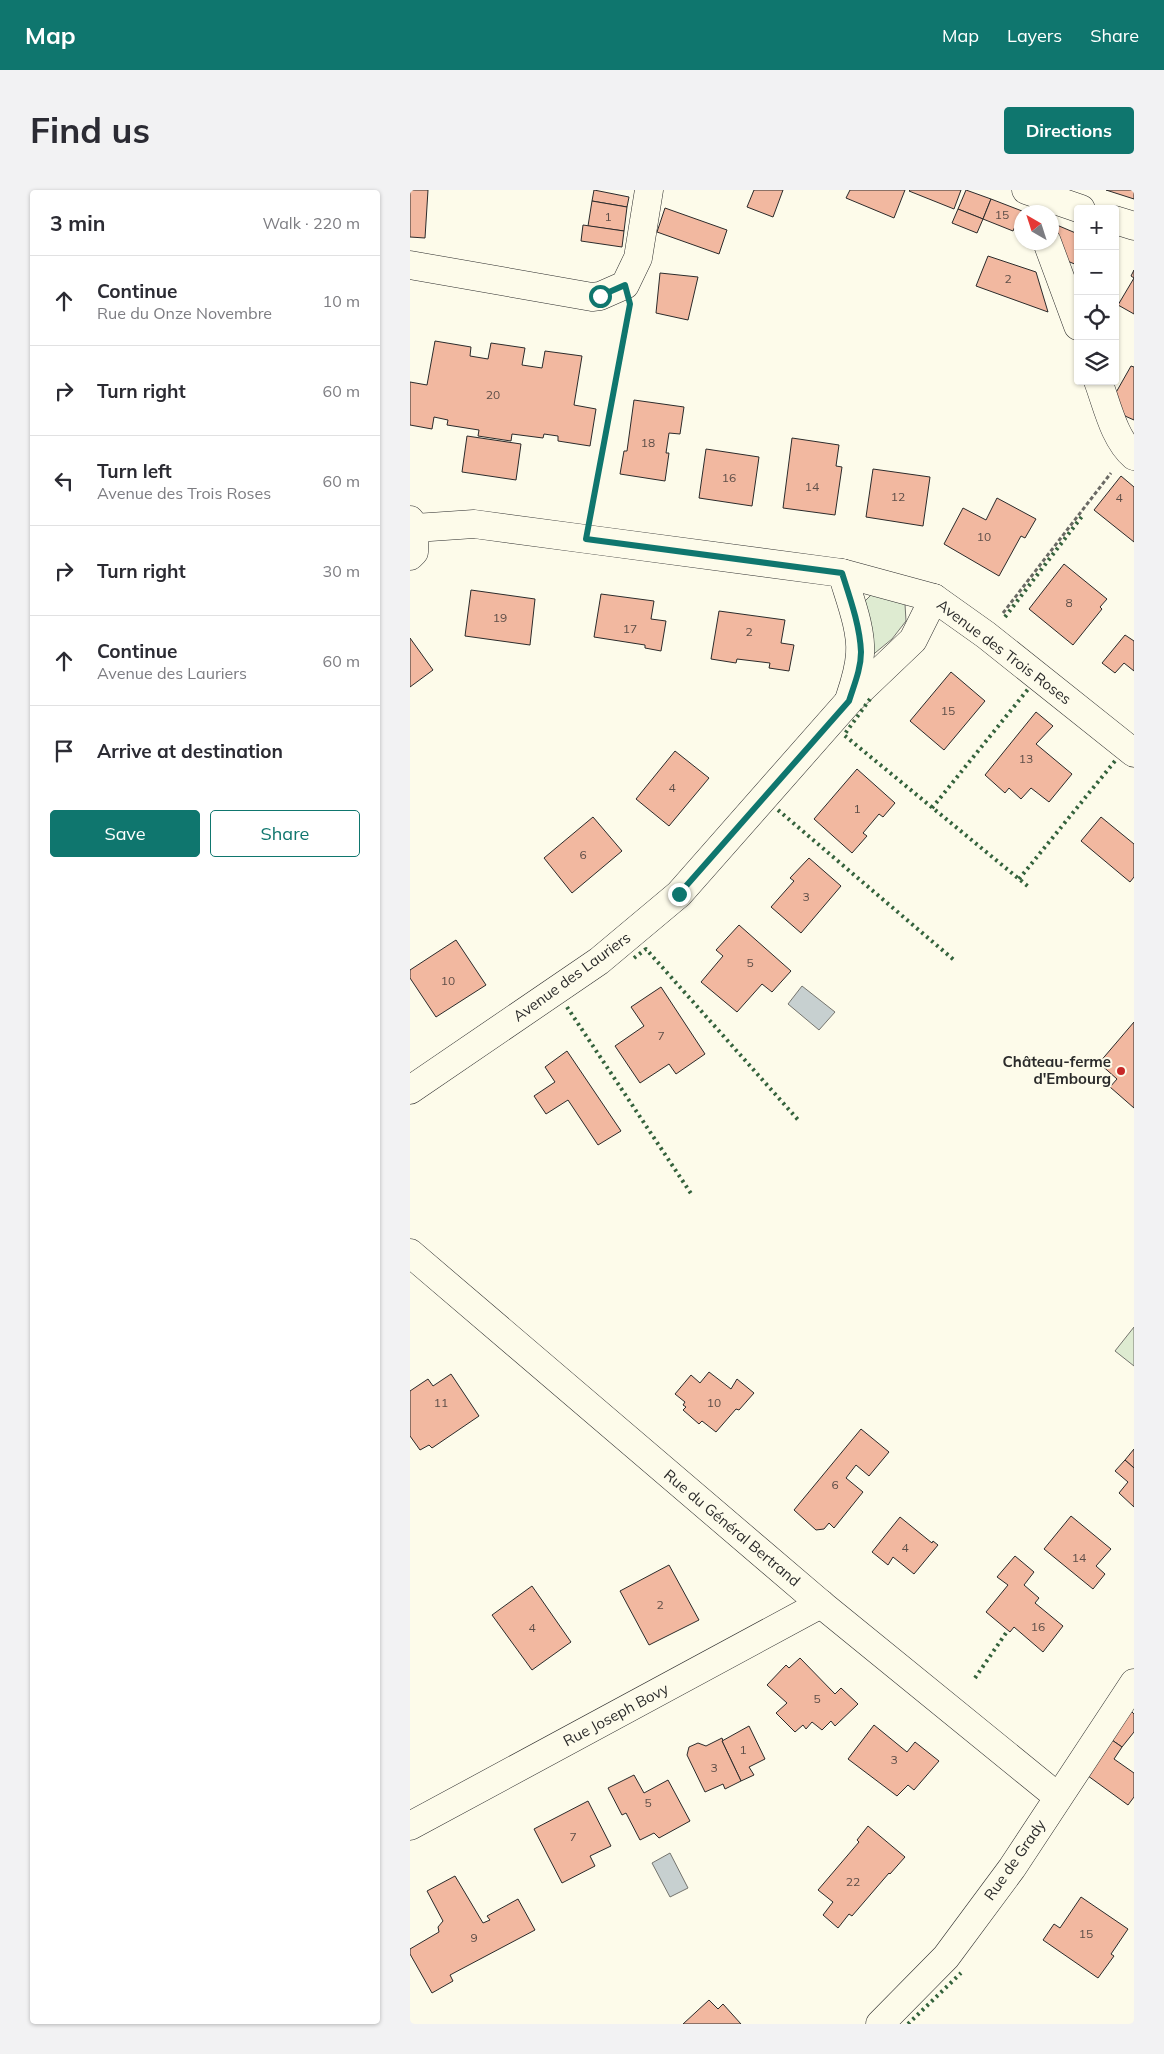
<!DOCTYPE html>
<html lang="en">
<head>
<meta charset="utf-8">
<style>
  :root { --surface:#fff; --page:#f2f2f3; --text:#2b2b33; --muted:#7c7c81; --line:#e1e1e2; --accent:#0f766e }
  body { margin:0; font-family:Mulish,sans-serif; background:var(--page); color:var(--text) }
  .controls { position:absolute; right:15px; top:15px; display:grid; overflow:hidden; border-radius:5px; box-shadow:0 1px 4px #0004 }
  .controls button { width:45px; height:45px; display:grid; place-items:center; padding:0; border:0; border-bottom:1px solid var(--line); background:var(--surface); color:var(--text); font:25px sans-serif }
  .compass { position:absolute; left:604px; top:15px; width:45px; height:45px; border-radius:50%; background:var(--surface); box-shadow:0 1px 4px #0004; rotate:321deg }
  .stop { position:absolute; width:15px; height:15px; margin:-11px; border:4px solid #0f766e; border-radius:50%; background:#fff }
  .stop.end { background:#0f766e; border-color:#fff; box-shadow:0 1px 5px #0008 }
  .list { margin:0; padding:0; list-style:none }
  h2 { display:flex; justify-content:space-between; align-items:center; height:65px; margin:0; padding:0 20px; font-size:21px }
  h2 small { font-size:16px; font-weight:400; color:var(--muted) }
  .list li { display:grid; grid-template-columns:32px 1fr auto; gap:15px; align-items:center; box-sizing:border-box; height:90px; padding:0 20px; border-top:1px solid var(--line) }
  .list b { display:block; font-size:19px; white-space:nowrap }
  .list p { margin:0; font-size:16px; white-space:nowrap; color:var(--muted) }
  .list em { font-size:16px; font-style:normal; color:var(--muted) }
  .actions { display:flex; gap:10px; padding:15px 20px }
  .actions a { flex:1; padding:11px 0; border:1px solid var(--accent); border-radius:5px; text-align:center; font-size:18px; color:var(--accent) }
  .actions .main { background:var(--accent); color:#fff }
  .icon { flex:none; width:28px; height:28px; fill:none; stroke:currentColor; stroke-width:2; stroke-linecap:round; stroke-linejoin:round }
  .map { position:relative; flex:none; width:724px; height:1834px; overflow:hidden; border-radius:5px }
  header { display:flex; align-items:center; gap:30px; box-sizing:border-box; height:70px; padding:0 25px; background:var(--accent); color:#fff }
  header strong { font-size:24px }
  nav { display:flex; gap:28px; margin-inline-start:auto; font-size:18px }
  .intro { display:flex; align-items:center; justify-content:space-between; box-sizing:border-box; height:120px; padding:0 30px }
  h1 { margin:0; font-size:35px }
  .button { padding:12px 22px; border-radius:5px; background:var(--accent); color:#fff; font-size:18px; font-weight:700 }
  main { display:flex; gap:30px; padding:0 30px }
  aside { flex:1; background:var(--surface); border-radius:5px; box-shadow:0 1px 4px #0004 }
  .map>svg:first-child { display:block }
  .green { fill:#deebd1; stroke:#74746e }
  .water { fill:#c7d0d0; stroke:#74746e }
  .building { fill:#f2b8a0; stroke:#2b2b2b }
  .lines { fill:none; stroke-linecap:round; stroke-linejoin:round }
  .minor-casing { stroke:#2b2b2b; stroke-width:29 }
  .path { stroke:#6a6964; stroke-width:3; stroke-dasharray:4 2.5; stroke-linecap:butt }
  .minor { stroke:#fdfbea; stroke-width:28 }
  .hedge { stroke:#34623c; stroke-width:4; stroke-dasharray:2.5 4; stroke-linecap:butt }
  .route { stroke:#0f766e; stroke-width:6 }
  .poi-dot { fill:#c62828; stroke:#fdfbea; stroke-width:2 }
  .labels { text-anchor:middle; stroke-width:4; stroke-linejoin:round; paint-order:stroke }
  .number-label { font-size:12px; fill:#5d4e48 }
  .street-label { font-size:15px; fill:#2b2b2b; stroke:#fdfbea }
  .poi-label { font-size:15px; font-weight:bold; fill:#2b2b2b; stroke:#fdfbea; text-anchor:end }
</style>
</head>
<body>
<header>
<strong>Map</strong>
<nav><a>Map</a><a>Layers</a><a>Share</a></nav>
</header>
<div class="intro"><h1>Find us</h1><a class="button">Directions</a></div>
<main>
<aside>
<h2>3 min<small>Walk · 220 m</small></h2>
<ul class="list">
<li><svg class="icon" aria-label="ahead" viewBox="0 0 24 24"><path d="M12 20V5M6 11l6-6 6 6"/></svg><div><b>Continue</b><p>Rue du Onze Novembre</p></div><em>10 m</em></li>
<li><svg class="icon" aria-label="right" viewBox="0 0 24 24"><path d="M7 20v-9h11M14 6l5 5-5 5"/></svg><div><b>Turn right</b></div><em>60 m</em></li>
<li><svg class="icon" aria-label="left" viewBox="0 0 24 24"><path d="M17 20v-9H6M10 6l-5 5 5 5"/></svg><div><b>Turn left</b><p>Avenue des Trois Roses</p></div><em>60 m</em></li>
<li><svg class="icon" aria-label="right" viewBox="0 0 24 24"><path d="M7 20v-9h11M14 6l5 5-5 5"/></svg><div><b>Turn right</b></div><em>30 m</em></li>
<li><svg class="icon" aria-label="ahead" viewBox="0 0 24 24"><path d="M12 20V5M6 11l6-6 6 6"/></svg><div><b>Continue</b><p>Avenue des Lauriers</p></div><em>60 m</em></li>
<li><svg class="icon" aria-label="arrive" viewBox="0 0 24 24"><path d="M6 21V4h12l-3 4 3 4H6"/></svg><div><b>Arrive at destination</b></div></li>
</ul>
<div class="actions"><a class="main">Save</a><a>Share</a></div>
</aside>
<div class="map">
<svg width="724" height="1834" viewBox="0 0 724 1834">
  <rect width="100%" height="100%" fill="#fdfbea"/>
  <g class="green">
    <polygon points="461,405 481,407 495,414 496,431 482,449 460,467 450,416"/>
    <polygon points="724,1137 724,1176 705,1161"/>
  </g>
  <g class="water">
    <polygon points="392,796 425,822 409,840 378,814"/>
    <polygon points="260,1663 278,1698 260,1707 242,1673"/>
  </g>
  <g class="building">
    <polygon points="0,0 18,0 15,48 0,47"/>
    <polygon points="184,0 219,7 217,17 182,11"/>
    <polygon points="344,0 373,0 363,27 337,17"/>
    <polygon points="440,0 495,0 484,28 436,8"/>
    <polygon points="500,0 551,0 544,19 499,1"/>
    <polygon points="556,0 581,9 573,29 548,19"/>
    <polygon points="696,0 724,0 724,9"/>
    <polygon points="581,9 612,21 603,41 573,29"/>
    <polygon points="182,11 217,17 214,41 178,36"/>
    <polygon points="255,18 317,40 309,64 247,42"/>
    <polygon points="548,19 573,29 567,43 542,33"/>
    <polygon points="642,33 668,44 667,75 650,68 642,47"/>
    <polygon points="173,35 214,41 212,57 171,51"/>
    <polygon points="578,66 626,82 638,122 566,96"/>
    <polygon points="724,80 724,124 708,115 724,88 721,86"/>
    <polygon points="250,83 288,87 278,130 246,123"/>
    <polygon points="25,151 61,157 60,166 78,169 81,153 115,158 112,175 132,178 135,161 172,166 164,215 186,219 180,256 148,251 148,246 134,244 133,248 102,244 101,251 68,246 69,240 37,235 38,230 24,227 22,239 0,235 0,192 17,195"/>
    <polygon points="721,176 724,177 724,230 715,226 704,206"/>
    <polygon points="224,210 274,217 270,244 259,243 256,263 259,263 255,291 210,284 214,261 217,261"/>
    <polygon points="57,246 111,254 106,290 52,282"/>
    <polygon points="382,248 429,255 426,276 432,277 425,325 373,318"/>
    <polygon points="296,259 349,267 342,316 289,308"/>
    <polygon points="463,279 520,287 513,336 456,327"/>
    <polygon points="711,286 724,297 724,352 684,320"/>
    <polygon points="587,308 626,329 615,348 611,346 589,386 534,354 553,318 576,330"/>
    <polygon points="654,374 697,409 690,417 692,419 663,455 619,419"/>
    <polygon points="61,400 125,409 120,455 55,446"/>
    <polygon points="191,404 244,411 241,429 256,431 251,461 235,458 235,455 184,447"/>
    <polygon points="309,421 375,430 371,453 384,455 379,481 359,478 360,473 327,469 326,473 301,469"/>
    <polygon points="715,445 724,451 724,481 714,473 705,483 692,473"/>
    <polygon points="0,448 23,480 0,497"/>
    <polygon points="541,482 575,511 534,560 500,531"/>
    <polygon points="626,522 643,536 626,554 662,584 639,612 621,598 611,609 599,598 595,603 575,585"/>
    <polygon points="265,561 299,588 259,636 226,609"/>
    <polygon points="447,579 485,613 473,627 469,624 453,643 457,646 442,663 404,629"/>
    <polygon points="183,627 212,661 162,703 134,668"/>
    <polygon points="691,627 724,654 724,687 720,692 671,651"/>
    <polygon points="399,668 431,696 391,743 361,717 384,691 380,688"/>
    <polygon points="329,735 381,781 362,802 352,794 327,822 291,792 313,766 306,760"/>
    <polygon points="46,750 76,795 26,827 0,788 0,780"/>
    <polygon points="251,797 295,864 266,884 259,874 230,893 205,856 234,836 221,817"/>
    <polygon points="724,832 724,918 700,897 707,889 689,873"/>
    <polygon points="157,861 211,941 188,955 158,910 136,924 124,906 145,892 135,877"/>
    <polygon points="299,1182 321,1199 327,1189 344,1203 329,1220 326,1219 306,1242 292,1231 289,1234 273,1220 276,1217 273,1215 275,1212 265,1204 281,1185 290,1193"/>
    <polygon points="41,1184 69,1226 22,1258 19,1255 10,1260 0,1246 0,1201 18,1189 23,1196"/>
    <polygon points="451,1239 479,1262 459,1286 446,1275 436,1288 453,1302 424,1338 419,1333 414,1339 406,1340 384,1320"/>
    <polygon points="724,1259 724,1278 715,1270"/>
    <polygon points="715,1270 724,1278 724,1317 709,1303 718,1292 705,1281"/>
    <polygon points="661,1326 701,1359 686,1376 695,1384 683,1399 634,1359"/>
    <polygon points="490,1327 522,1353 523,1351 528,1355 504,1384 483,1367 478,1375 462,1362"/>
    <polygon points="605,1366 624,1382 614,1395 629,1408 625,1413 653,1436 633,1462 604,1437 600,1442 576,1422 598,1395 587,1387"/>
    <polygon points="259,1375 289,1430 239,1455 210,1401"/>
    <polygon points="122,1396 161,1452 122,1480 82,1425"/>
    <polygon points="390,1468 425,1504 431,1498 448,1514 425,1536 421,1531 412,1540 402,1532 396,1539 393,1535 385,1542 366,1523 377,1513 357,1495 376,1475 379,1478"/>
    <polygon points="720,1520 724,1524 724,1542 712,1557 699,1548"/>
    <polygon points="464,1535 497,1562 505,1552 529,1571 504,1600 498,1595 487,1606 438,1569"/>
    <polygon points="339,1536 355,1569 339,1577 344,1585 331,1591 312,1551"/>
    <polygon points="312,1548 313,1551 312,1551 331,1591 315,1599 313,1594 295,1602 277,1565 279,1557 288,1553 296,1556"/>
    <polygon points="699,1548 712,1557 704,1569 724,1583 724,1607 718,1615 674,1583"/>
    <polygon points="224,1585 234,1603 258,1590 280,1631 249,1648 244,1643 230,1650 216,1623 212,1625 198,1598"/>
    <polygon points="178,1611 201,1656 180,1666 185,1676 152,1693 124,1639"/>
    <polygon points="458,1636 495,1667 480,1684 479,1683 442,1726 439,1724 428,1738 413,1725 423,1712 408,1700 449,1652 447,1650"/>
    <polygon points="45,1686 73,1733 80,1730 77,1726 108,1709 125,1740 40,1785 43,1791 22,1803 0,1764 0,1759 29,1742 28,1737 33,1731 17,1701"/>
    <polygon points="671,1707 718,1739 701,1764 704,1766 688,1788 633,1750 644,1734 650,1738"/>
    <polygon points="299,1810 308,1819 313,1814 331,1834 273,1834"/>
  </g>
  <g class="lines">
    <defs>
      <g id="minor">
        <polyline points="616,0 671,19"/>
        <polyline points="705,30 724,36"/>
        <polyline points="637,52 668,136"/>
        <polyline points="0,75 182,107 190,106 215,95 228,68 239,0"/>
        <path d="M688,191C697,215 704,249 724,266"/>
        <polyline points="0,330 5,338 4,362 0,366"/>
        <polyline points="5,338 64,334 176,349 432,383 524,408 576,445 724,563"/>
        <path d="M432,383C439,407 452,439 450,464C449,481 444,495 439,510"/>
        <polyline points="0,900 189,771 269,704 439,511 503,450 524,408"/>
        <polyline points="0,1063 411,1414 648,1607"/>
        <polyline points="0,1636 411,1414"/>
        <polyline points="470,1834 536,1767 602,1678 724,1493"/>
      </g>
    </defs>
    <use href="#minor" class="minor-casing"/>
    <g class="path">
      <polyline points="181,322 219,125"/>
      <polyline points="593,423 701,283"/>
    </g>
    <use href="#minor" class="minor"/>
    <g class="hedge">
      <polyline points="595,427 673,325"/>
      <polyline points="460,509 434,545 620,698"/>
      <polyline points="522,618 619,498"/>
      <polyline points="368,620 544,770"/>
      <polyline points="609,689 705,571"/>
      <polyline points="224,768 236,759 390,932"/>
      <polyline points="157,817 282,1005"/>
      <polyline points="565,1488 596,1443"/>
      <polyline points="498,1834 551,1783"/>
    </g>
  </g>
  <g class="lines">
    <path class="route" d="M190,106L215,95L220,114L176,349L432,383C440,408 450,436 451,462C451,479 444,495 439,511L269,704"/>
  </g>
  <circle class="poi-dot" cx="711" cy="881" r="5"/>
  <g class="labels">
    <g class="number-label">
      <text x="592" y="29">15</text>
      <text x="198" y="31">1</text>
      <text x="598" y="93">2</text>
      <text x="83" y="209">20</text>
      <text x="238" y="257">18</text>
      <text x="319" y="292">16</text>
      <text x="402" y="301">14</text>
      <text x="488" y="311">12</text>
      <text x="709" y="312">4</text>
      <text x="574" y="351">10</text>
      <text x="659" y="417">8</text>
      <text x="90" y="432">19</text>
      <text x="220" y="443">17</text>
      <text x="339" y="446">2</text>
      <text x="538" y="525">15</text>
      <text x="616" y="573">13</text>
      <text x="262" y="602">4</text>
      <text x="447" y="623">1</text>
      <text x="173" y="669">6</text>
      <text x="396" y="711">3</text>
      <text x="340" y="777">5</text>
      <text x="38" y="795">10</text>
      <text x="251" y="850">7</text>
      <text x="31" y="1217">11</text>
      <text x="304" y="1217">10</text>
      <text x="425" y="1299">6</text>
      <text x="495" y="1362">4</text>
      <text x="669" y="1372">14</text>
      <text x="250" y="1419">2</text>
      <text x="628" y="1441">16</text>
      <text x="122" y="1442">4</text>
      <text x="407" y="1513">5</text>
      <text x="333" y="1564">1</text>
      <text x="484" y="1574">3</text>
      <text x="304" y="1582">3</text>
      <text x="238" y="1617">5</text>
      <text x="163" y="1651">7</text>
      <text x="443" y="1696">22</text>
      <text x="676" y="1748">15</text>
      <text x="64" y="1752">9</text>
    </g>
    <g class="street-label">
      <text transform="translate(594 462) rotate(37)" y="5">Avenue des Trois Roses</text>
      <text transform="translate(162 787) rotate(-36)" y="5">Avenue des Lauriers</text>
      <text transform="translate(322 1338) rotate(40)" y="5">Rue du Général Bertrand</text>
      <text transform="translate(206 1525) rotate(-28)" y="5">Rue Joseph Bovy</text>
      <text transform="translate(605 1670) rotate(-55)" y="5">Rue de Grady</text>
    </g>
    <g class="poi-label">
      <text x="701" y="877">Château-ferme<tspan x="701" dy="17">d'Embourg</tspan></text>
    </g>
  </g>
</svg>
<div class="controls">
<button>+</button>
<button>−</button>
<button><svg class="icon" aria-label="locate" viewBox="0 0 24 24"><circle cx="12" cy="12" r="6"/><path d="M12 2v4M12 18v4M2 12h4M18 12h4"/></svg></button>
<button><svg class="icon" aria-label="layers" viewBox="0 0 24 24"><path d="M12 4l9 5-9 5-9-5zM3 14l9 5 9-5"/></svg></button>
</div>
<svg class="compass" viewBox="-18 -18 36 36"><path d="M0-13l5 13h-10z" fill="#e53935"/><path d="M0 13l5-13h-10z" fill="#7c7c81"/></svg>
<div class="stop" style="left:190px;top:106px"></div>
<div class="stop end" style="left:269px;top:704px"></div>
</div>
</main>
</body>
</html>
